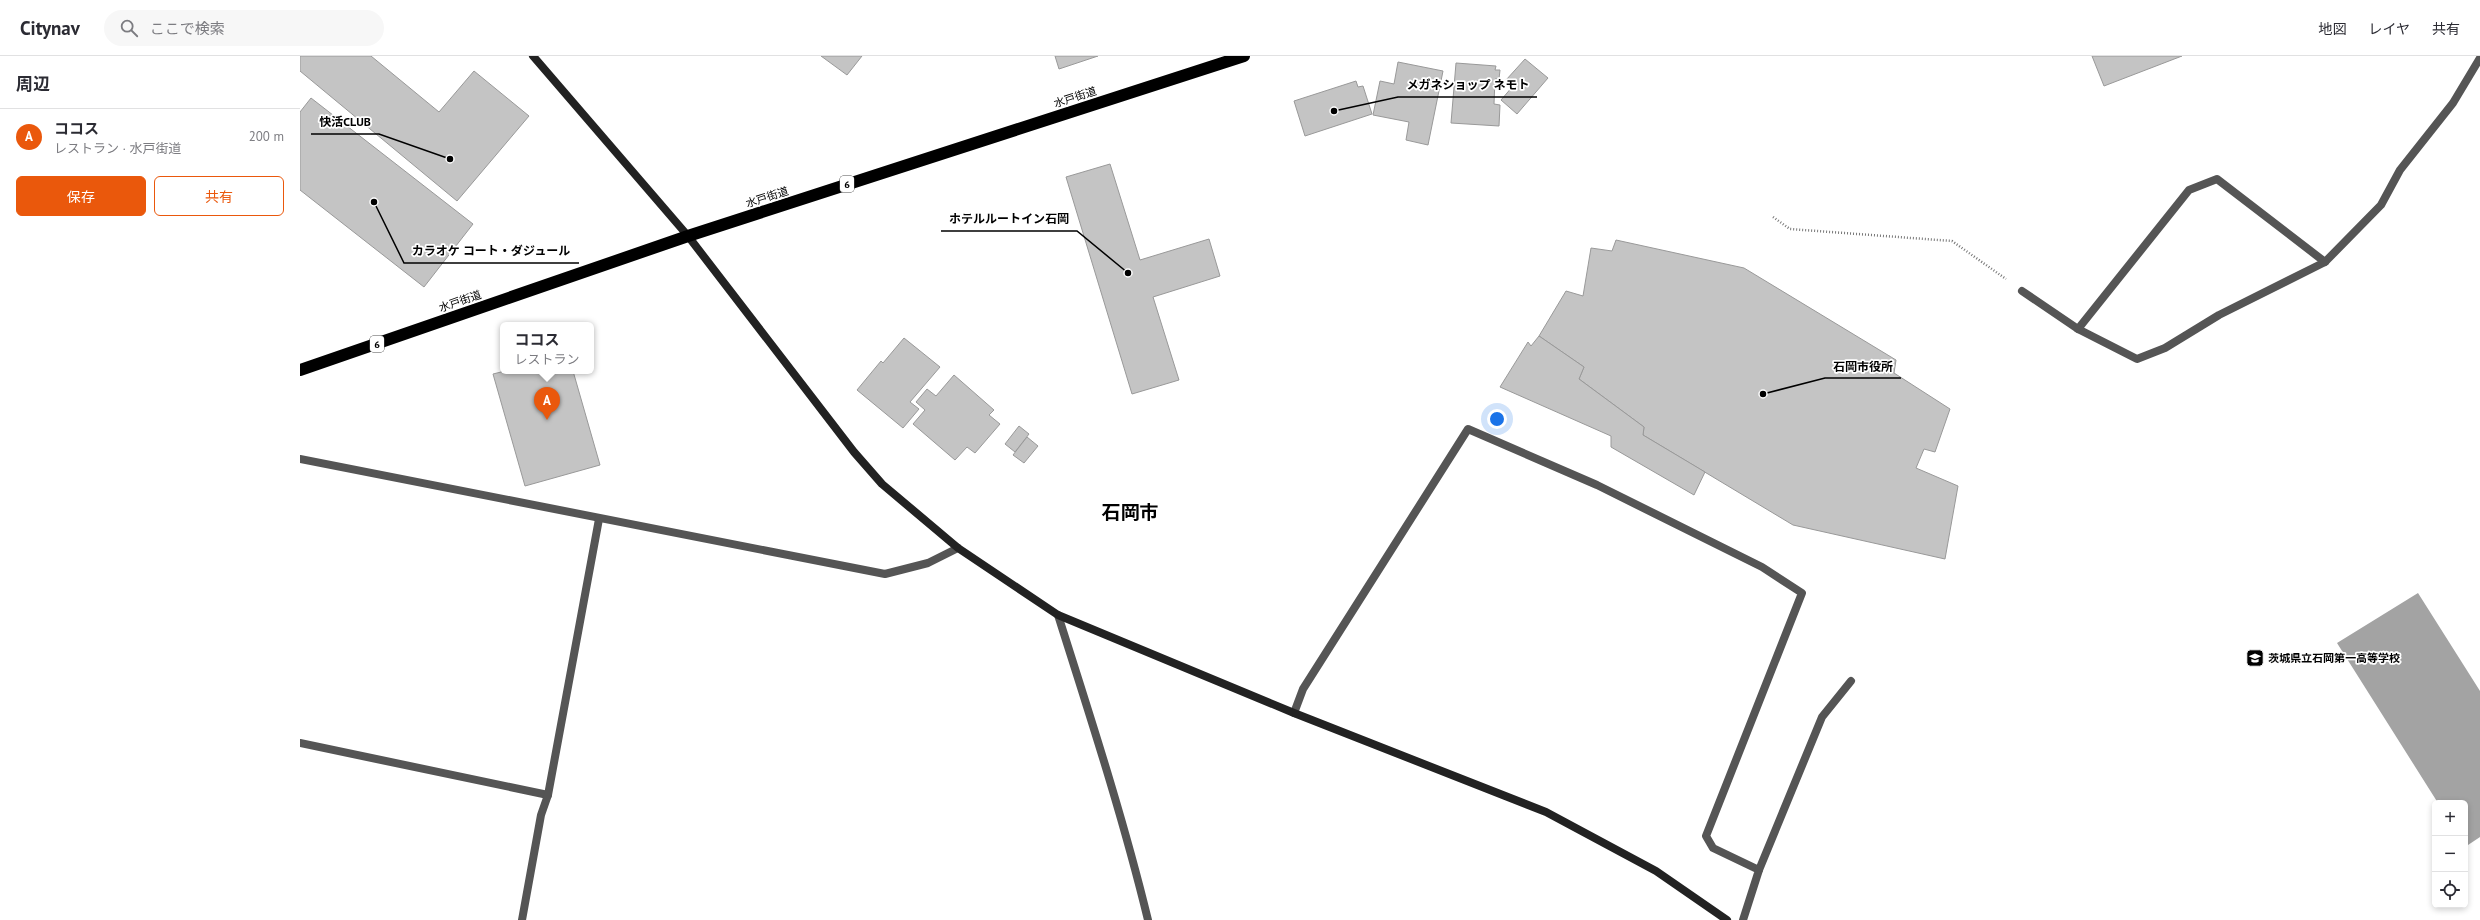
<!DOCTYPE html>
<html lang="ja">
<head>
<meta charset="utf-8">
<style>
  :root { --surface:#fff; --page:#f7f7f7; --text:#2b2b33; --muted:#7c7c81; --line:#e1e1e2; --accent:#ea580c }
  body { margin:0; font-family:"PT Sans","Noto Sans JP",sans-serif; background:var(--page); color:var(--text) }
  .controls { position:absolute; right:12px; bottom:12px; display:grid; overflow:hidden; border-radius:6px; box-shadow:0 2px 6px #0003 }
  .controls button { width:36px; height:36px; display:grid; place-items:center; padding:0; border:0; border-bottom:1px solid var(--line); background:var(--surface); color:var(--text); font:20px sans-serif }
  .you { position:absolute; left:1197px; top:363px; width:14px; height:14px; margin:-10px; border:3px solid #fff; border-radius:50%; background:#1a73e8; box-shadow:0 0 0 6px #1a73e833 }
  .badge { display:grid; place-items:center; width:26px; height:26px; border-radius:50%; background:var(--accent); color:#fff; font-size:13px; font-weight:700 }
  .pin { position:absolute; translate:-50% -33px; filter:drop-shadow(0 1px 2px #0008) }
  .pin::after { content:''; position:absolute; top:21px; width:14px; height:12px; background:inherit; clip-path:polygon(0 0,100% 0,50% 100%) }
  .popup { position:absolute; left:200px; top:266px; width:94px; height:52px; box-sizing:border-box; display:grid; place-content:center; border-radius:6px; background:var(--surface); filter:drop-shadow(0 1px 3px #0005); font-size:13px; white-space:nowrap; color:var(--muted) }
  .popup b { font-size:15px; color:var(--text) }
  .popup::after { content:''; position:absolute; left:50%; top:100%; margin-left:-8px; border:8px solid transparent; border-top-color:var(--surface) }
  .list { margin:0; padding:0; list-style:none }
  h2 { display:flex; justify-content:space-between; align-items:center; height:52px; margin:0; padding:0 16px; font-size:17px }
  h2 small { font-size:13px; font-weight:400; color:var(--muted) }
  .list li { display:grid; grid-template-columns:26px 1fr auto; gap:12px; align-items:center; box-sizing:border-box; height:56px; padding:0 16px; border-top:1px solid var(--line) }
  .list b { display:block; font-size:15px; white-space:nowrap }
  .list p { margin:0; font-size:13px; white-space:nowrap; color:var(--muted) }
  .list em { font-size:13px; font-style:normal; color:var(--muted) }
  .actions { display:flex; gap:8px; padding:12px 16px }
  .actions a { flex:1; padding:9px 0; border:1px solid var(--accent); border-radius:6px; text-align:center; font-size:14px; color:var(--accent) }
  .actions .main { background:var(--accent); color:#fff }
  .icon { flex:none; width:22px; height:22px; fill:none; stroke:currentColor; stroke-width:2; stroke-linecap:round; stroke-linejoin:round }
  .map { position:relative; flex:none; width:2180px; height:864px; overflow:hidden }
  header { display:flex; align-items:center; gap:24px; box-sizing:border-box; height:56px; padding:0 20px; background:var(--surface); border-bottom:1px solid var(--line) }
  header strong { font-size:19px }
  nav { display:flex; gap:22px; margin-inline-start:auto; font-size:14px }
  .search { width:280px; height:36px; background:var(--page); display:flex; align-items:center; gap:10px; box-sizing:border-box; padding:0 14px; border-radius:22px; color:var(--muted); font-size:15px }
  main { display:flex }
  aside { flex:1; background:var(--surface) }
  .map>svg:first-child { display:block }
  .water { fill:#a3a3a3 }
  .building { fill:#c4c4c4; stroke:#999 }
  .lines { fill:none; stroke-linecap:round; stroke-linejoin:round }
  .path { stroke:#777; stroke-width:2.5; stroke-dasharray:1 2; stroke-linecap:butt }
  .lane { stroke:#555; stroke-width:8 }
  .street { stroke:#555; stroke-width:8 }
  .secondary { stroke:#222; stroke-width:8 }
  .highway { stroke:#000; stroke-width:12 }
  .labels { text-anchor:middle; stroke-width:3.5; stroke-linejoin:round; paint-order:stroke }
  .shield { fill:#fff; stroke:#4c4c4c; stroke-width:1 }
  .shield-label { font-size:10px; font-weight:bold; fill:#000 }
  .street-label { font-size:11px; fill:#000; stroke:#fff }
  .poi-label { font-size:11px; font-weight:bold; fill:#000; stroke:#fff; text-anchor:start }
  .town-label { font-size:19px; font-weight:bold; fill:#000; stroke:#fff }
  .leader { fill:none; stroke:#000; stroke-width:1.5 }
  .callout-dot { fill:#000; stroke:#fff; stroke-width:1.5 }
  .callout-label { font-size:12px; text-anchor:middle; font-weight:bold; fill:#000; stroke:#fff; stroke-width:3.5; stroke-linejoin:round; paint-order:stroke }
</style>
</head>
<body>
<header>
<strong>Citynav</strong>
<div class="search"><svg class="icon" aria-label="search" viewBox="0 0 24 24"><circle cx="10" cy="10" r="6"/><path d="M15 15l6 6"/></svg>ここで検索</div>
<nav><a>地図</a><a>レイヤ</a><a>共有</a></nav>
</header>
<main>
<aside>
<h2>周辺<small></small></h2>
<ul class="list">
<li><span class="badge">A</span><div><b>ココス</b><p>レストラン · 水戸街道</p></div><em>200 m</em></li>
</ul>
<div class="actions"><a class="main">保存</a><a>共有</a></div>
</aside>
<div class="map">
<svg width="2180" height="864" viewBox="0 0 2180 864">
  <rect width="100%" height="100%" fill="#fff"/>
  <polygon class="water" points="2118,537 2180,635 2180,781 2165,791 2165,747 2138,747 2037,587"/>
  <g class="building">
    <polygon points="0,0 71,0 139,56 174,15 229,60 157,145 0,15"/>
    <polygon points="521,0 562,0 547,19"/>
    <polygon points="755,0 798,0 759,13"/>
    <polygon points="1792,0 1882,0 1804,30"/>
    <polygon points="1225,3 1248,22 1217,58 1201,44 1213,30 1206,24"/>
    <polygon points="1098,6 1143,15 1128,89 1106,84 1109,66 1073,59 1080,25 1094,28"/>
    <polygon points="1156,7 1196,10 1195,14 1200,14 1199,23 1195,23 1194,48 1200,49 1199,70 1151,67"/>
    <polygon points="1056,25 1058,31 1063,30 1072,58 1005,80 994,45"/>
    <polygon points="11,42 173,168 124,231 0,134 0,56"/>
    <polygon points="810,108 840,204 909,183 920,220 853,241 879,324 832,338 766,121"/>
    <polygon points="1316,184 1444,212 1596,304 1594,317 1650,353 1635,396 1624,393 1616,412 1658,430 1645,503 1493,469 1343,379 1344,371 1279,323 1284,311 1239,280 1266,235 1283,240 1291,192 1312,195"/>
    <polygon points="1239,280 1284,311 1279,323 1344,371 1343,379 1405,416 1394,439 1311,391 1311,380 1200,331 1228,286 1231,290"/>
    <polygon points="604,282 640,311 610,346 619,353 603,372 557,334 581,305 583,307"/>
    <polygon points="205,315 273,315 300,409 225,430 193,318"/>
    <polygon points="654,319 694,354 689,359 700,368 675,397 667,391 655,404 613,368 625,354 616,346 627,333 636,340"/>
    <polygon points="719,370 729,378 715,396 705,388"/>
    <polygon points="727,381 738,390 724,407 713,399"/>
  </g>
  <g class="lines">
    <polyline class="path" points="1473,161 1490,173 1652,185 1706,223"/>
    <g class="lane">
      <polyline points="994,657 1003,633 1168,373 1297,429 1462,511 1502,537 1406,780 1413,792 1459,814 1443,864"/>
      <polyline points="0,687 248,739"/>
      <polyline points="1459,814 1522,661 1551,625"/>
    </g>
    <g class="street">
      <polyline points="1722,235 1778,273 1889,134 1917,123 2025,206 2081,149 2100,114 2153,47 2180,2"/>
      <polyline points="1778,273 1837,303 1865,292 1919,259 2025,206"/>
      <polyline points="0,403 585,518 628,507 658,492"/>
      <path d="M758,559C790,660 823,761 848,864"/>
      <polyline points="222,864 241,759 248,739 299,463"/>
    </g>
    <polyline class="secondary" points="233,0 388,180 554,396 582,428 658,492 758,559 994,657 1246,756 1356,815 1427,864"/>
    <polyline class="highway" points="0,314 388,180 944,0"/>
  </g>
  <defs>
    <symbol id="school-square" viewBox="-11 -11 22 22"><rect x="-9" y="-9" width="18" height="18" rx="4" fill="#000" stroke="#fff"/><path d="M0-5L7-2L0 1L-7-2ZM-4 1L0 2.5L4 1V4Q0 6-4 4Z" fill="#fff"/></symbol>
  </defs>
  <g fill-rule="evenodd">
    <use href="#school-square" x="1945" y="592" width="20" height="20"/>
  </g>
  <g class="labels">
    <g class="shield">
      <rect x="540" y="120" width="14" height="16" rx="3"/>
      <rect x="70" y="280" width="14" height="16" rx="3"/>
    </g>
    <g class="shield-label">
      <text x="547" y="132">6</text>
      <text x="77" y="292">6</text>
    </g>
    <g class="street-label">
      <text transform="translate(775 41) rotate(-18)" y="4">水戸街道</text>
      <text transform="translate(467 141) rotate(-18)" y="4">水戸街道</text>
      <text transform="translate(160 245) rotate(-19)" y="4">水戸街道</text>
    </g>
    <g class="poi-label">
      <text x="1968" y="606">茨城県立石岡第一高等学校</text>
    </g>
    <g class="town-label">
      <text x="830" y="463">石岡市</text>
    </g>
  </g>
  <path class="leader" d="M1034 55L1098 41H1237M150 103L79 78H11M828 217L777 175H641M74 146L104 207H279M1463 338L1525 322H1601"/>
  <g class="callout-dot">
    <circle cx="1034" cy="55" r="4"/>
    <circle cx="150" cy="103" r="4"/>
    <circle cx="828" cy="217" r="4"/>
    <circle cx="74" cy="146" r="4"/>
    <circle cx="1463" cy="338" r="4"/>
  </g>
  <g class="callout-label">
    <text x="1168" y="33">メガネショップ ネモト</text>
    <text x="45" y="70">快活CLUB</text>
    <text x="709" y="167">ホテルルートイン石岡</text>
    <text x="191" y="199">カラオケ コート・ダジュール</text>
    <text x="1563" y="315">石岡市役所</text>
  </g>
</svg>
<div class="controls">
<button>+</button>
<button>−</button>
<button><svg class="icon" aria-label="locate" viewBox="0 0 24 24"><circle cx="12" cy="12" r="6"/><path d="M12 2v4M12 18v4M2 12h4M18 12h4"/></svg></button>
</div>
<div class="you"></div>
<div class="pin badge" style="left:247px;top:364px">A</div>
<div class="popup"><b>ココス</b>レストラン</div>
</div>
</main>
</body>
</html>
